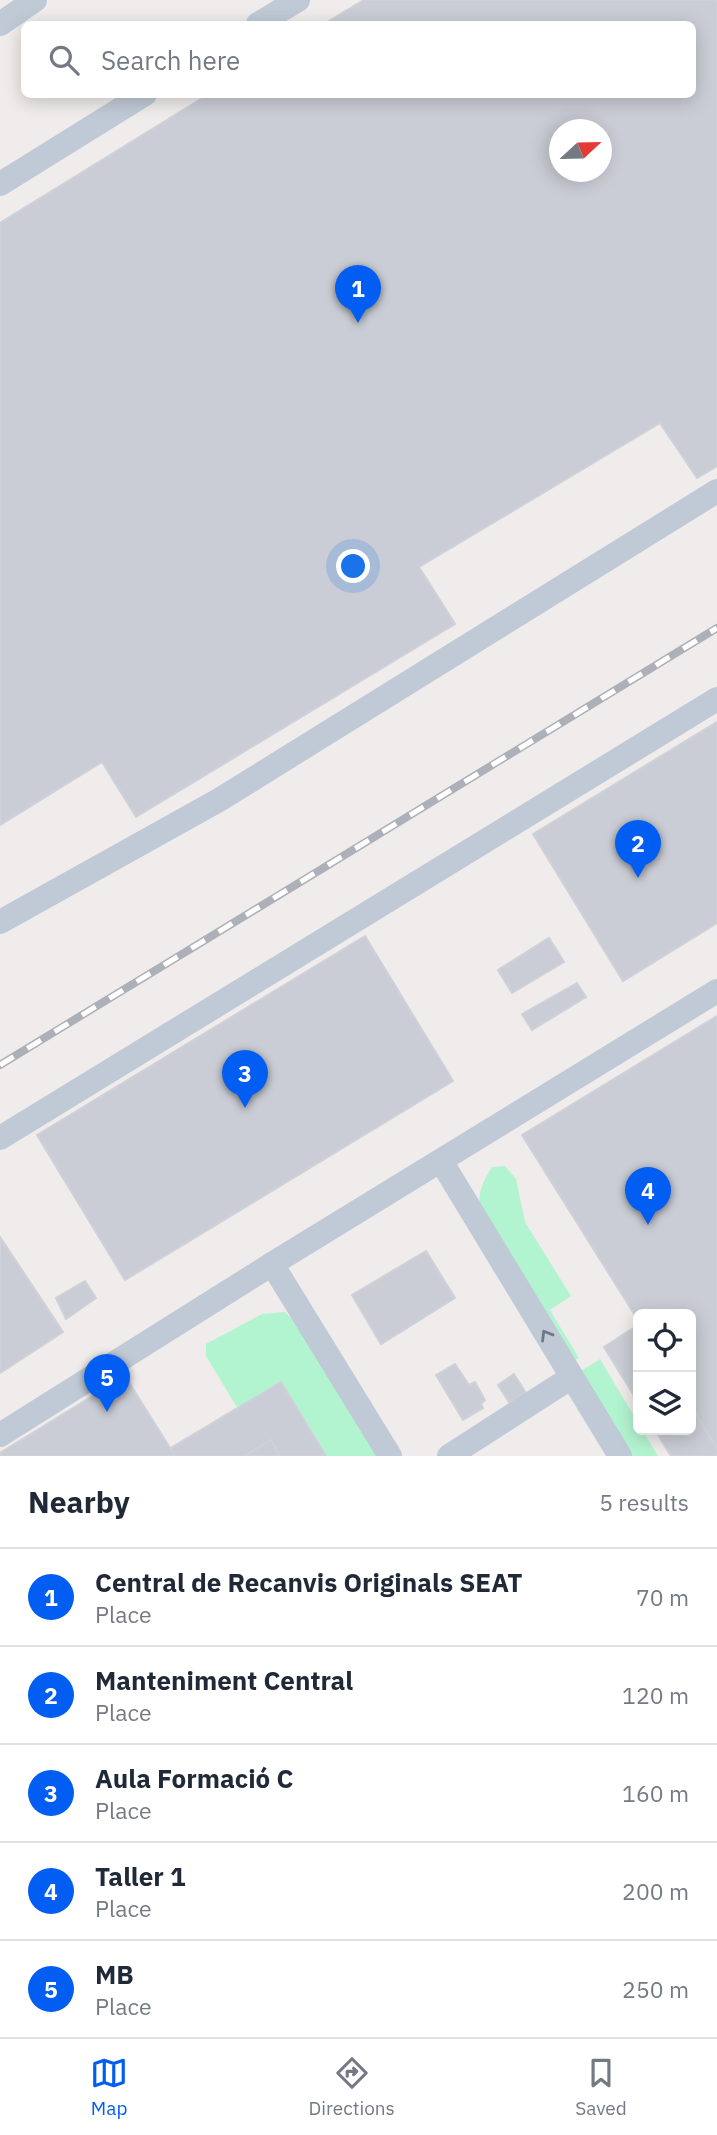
<!DOCTYPE html>
<html lang="en">
<head>
<meta charset="utf-8">
<style>
  :root { --surface:#fff; --page:#f2f2f3; --text:#1f2937; --muted:#747a83; --line:#e0e1e3; --accent:#025df2 }
  body { margin:0; font-family:"IBM Plex Sans",sans-serif; background:var(--page); color:var(--text) }
  .controls { position:absolute; right:21px; bottom:21px; display:grid; overflow:hidden; border-radius:10px; box-shadow:0 4px 18px #0003 }
  .controls button { width:63px; height:63px; display:grid; place-items:center; padding:0; border:0; border-bottom:2px solid var(--line); background:var(--surface); color:var(--text); font:35px sans-serif }
  .compass { position:absolute; left:549px; top:119px; width:63px; height:63px; border-radius:50%; background:var(--surface); box-shadow:0 4px 18px #0003; rotate:68deg }
  .you { position:absolute; left:354px; top:567px; width:24px; height:24px; margin:-18px; border:5px solid #fff; border-radius:50%; background:#1a73e8; box-shadow:0 0 0 10px #1a73e833 }
  .badge { display:grid; place-items:center; width:46px; height:46px; border-radius:50%; background:var(--accent); color:#fff; font-size:23px; font-weight:700 }
  .pin { position:absolute; translate:-50% -58px; filter:drop-shadow(0 2px 4px #0008) }
  .pin::after { content:''; position:absolute; top:37px; width:24px; height:21px; background:inherit; clip-path:polygon(0 0,100% 0,50% 100%) }
  .list { margin:0; padding:0; list-style:none }
  h2 { display:flex; justify-content:space-between; align-items:center; height:91px; margin:0; padding:0 28px; font-size:30px }
  h2 small { font-size:23px; font-weight:400; color:var(--muted) }
  .list li { display:grid; grid-template-columns:46px 1fr auto; gap:21px; align-items:center; box-sizing:border-box; height:98px; padding:0 28px; border-top:2px solid var(--line) }
  .list b { display:block; font-size:26px; white-space:nowrap }
  .list p { margin:0; font-size:23px; white-space:nowrap; color:var(--muted) }
  .list em { font-size:23px; font-style:normal; color:var(--muted) }
  .icon { flex:none; width:38px; height:38px; fill:none; stroke:currentColor; stroke-width:2; stroke-linecap:round; stroke-linejoin:round }
  .map { position:relative; flex:none; width:717px; height:1456px; overflow:hidden }
  .search { position:absolute; background:var(--surface); box-shadow:0 4px 18px #0003; left:21px; right:21px; top:21px; height:77px; display:flex; align-items:center; gap:18px; box-sizing:border-box; padding:0 24px; border-radius:10px; color:var(--muted); font-size:26px }
  .sheet { height:581px; background:var(--surface) }
  nav { display:flex; justify-content:space-around; align-items:center; box-sizing:border-box; height:98px; border-top:2px solid var(--line); background:var(--surface); font-size:19px; color:var(--muted) }
  nav a { display:grid; justify-items:center; gap:4px }
  nav .on { color:var(--accent) }
  .map>svg:first-child { display:block }
  .green { fill:#b3f4d0 }
  .building { fill:#cacdd5; stroke:#cfd1d9; stroke-width:2; fill-rule:evenodd }
  .lines { fill:none; stroke-linecap:round; stroke-linejoin:round }
  .minor { stroke:#c0cad6; stroke-width:24 }
  .rail-casing { stroke:#adb0b8; stroke-width:8 }
  .rail { stroke:#fff; stroke-width:5; stroke-dasharray:16; stroke-linecap:butt }
  .oneway { stroke:#6e7987 }
</style>
</head>
<body>
<div class="map">
<svg width="717" height="1456" viewBox="0 0 717 1456">
  <rect width="100%" height="100%" fill="#efeceb"/>
  <g class="green">
    <path d="M505,1166L516,1179L525,1222L571,1296L550,1310L579,1358L570,1362L479,1212C478,1194 482,1182 492,1167Z"/>
    <polygon points="285,1312 299,1327 378,1456 326,1456 281,1382 238,1409 206,1356 206,1344 262,1314"/>
    <polygon points="600,1359 638,1423 638,1430 642,1430 658,1456 628,1456 578,1373"/>
  </g>
  <g class="building">
    <path d="M364,0H717V466L697,478L660,423L419,567L455,624L136,817L102,762L0,825V223L209,94H692V24H324ZM560,130H602V172H560Z"/>
    <polygon points="717,722 717,923 623,981 533,834"/>
    <polygon points="365,936 453,1081 125,1280 37,1135"/>
    <polygon points="549,938 564,962 512,993 498,970"/>
    <polygon points="577,983 586,997 532,1030 522,1014"/>
    <polygon points="717,1016 717,1449 691,1406 691,1314 638,1314 638,1320 522,1135"/>
    <polygon points="0,1237 63,1332 0,1373"/>
    <polygon points="426,1251 455,1298 381,1344 352,1295"/>
    <polygon points="85,1281 96,1298 66,1319 56,1298"/>
    <polygon points="638,1325 638,1402 604,1347"/>
    <polygon points="455,1364 469,1385 475,1382 485,1400 481,1404 483,1408 463,1420 436,1375"/>
    <polygon points="514,1374 526,1393 509,1402 498,1385"/>
    <polygon points="125,1376 175,1456 0,1456 0,1453"/>
    <polygon points="281,1382 326,1456 280,1456 271,1440 244,1456 175,1456 171,1448"/>
    <polygon points="691,1406 717,1449 717,1456 671,1456 655,1430 691,1430"/>
    <polygon points="271,1440 280,1456 244,1456"/>
  </g>
  <g class="lines">
    <g class="minor">
      <polyline points="0,24 35,0"/>
      <polyline points="258,24 298,0"/>
      <polyline points="0,184 145,94"/>
      <polyline points="0,922 219,800 717,491"/>
      <polyline points="0,1138 717,699"/>
      <polyline points="441,1161 620,1456"/>
      <polyline points="272,1264 390,1456"/>
      <polyline points="0,1435 272,1264 717,991"/>
      <polyline points="449,1456 572,1377"/>
    </g>
    <defs>
      <polyline id="rail" points="0,1065 717,628"/>
    </defs>
    <use href="#rail" class="rail-casing"/>
    <use href="#rail" class="rail"/>
  </g>
  <defs><path id="oneway-chevron" d="M-2-3.5L2.5 0L-2 3.5" fill="none" stroke-width="1.6" stroke-linecap="round" stroke-linejoin="round" transform="scale(1.75)"/></defs>
  <use class="oneway" href="#oneway-chevron" transform="translate(546 1335) rotate(-121)"/>
</svg>
<div class="controls">
<button><svg class="icon" aria-label="locate" viewBox="0 0 24 24"><circle cx="12" cy="12" r="6"/><path d="M12 2v4M12 18v4M2 12h4M18 12h4"/></svg></button>
<button><svg class="icon" aria-label="layers" viewBox="0 0 24 24"><path d="M12 4l9 5-9 5-9-5zM3 14l9 5 9-5"/></svg></button>
</div>
<svg class="compass" viewBox="-18 -18 36 36"><path d="M0-13l5 13h-10z" fill="#e53935"/><path d="M0 13l5-13h-10z" fill="#747a83"/></svg>
<div class="you"></div>
<div class="pin badge" style="left:358px;top:323px">1</div>
<div class="pin badge" style="left:638px;top:878px">2</div>
<div class="pin badge" style="left:245px;top:1108px">3</div>
<div class="pin badge" style="left:648px;top:1225px">4</div>
<div class="pin badge" style="left:107px;top:1412px">5</div>
<div class="search"><svg class="icon" aria-label="search" viewBox="0 0 24 24"><circle cx="10" cy="10" r="6"/><path d="M15 15l6 6"/></svg>Search here</div>
</div>
<section class="sheet">
<h2>Nearby<small>5 results</small></h2>
<ul class="list">
<li><span class="badge">1</span><div><b>Central de Recanvis Originals SEAT</b><p>Place</p></div><em>70 m</em></li>
<li><span class="badge">2</span><div><b>Manteniment Central</b><p>Place</p></div><em>120 m</em></li>
<li><span class="badge">3</span><div><b>Aula Formació C</b><p>Place</p></div><em>160 m</em></li>
<li><span class="badge">4</span><div><b>Taller 1</b><p>Place</p></div><em>200 m</em></li>
<li><span class="badge">5</span><div><b>MB</b><p>Place</p></div><em>250 m</em></li>
</ul>
</section>
<nav>
<a class="on"><svg class="icon" aria-label="map" viewBox="0 0 24 24"><path d="M3 6l6-2 6 2 6-2v14l-6 2-6-2-6 2zM9 4v14M15 6v14"/></svg>Map</a>
<a><svg class="icon" aria-label="directions" viewBox="0 0 24 24"><path d="M12 3l9 9-9 9-9-9zM9 14v-3h6M13 9l2 2-2 2"/></svg>Directions</a>
<a><svg class="icon" aria-label="saved" viewBox="0 0 24 24"><path d="M7 4h10v16l-5-4-5 4z"/></svg>Saved</a>
</nav>
</body>
</html>
